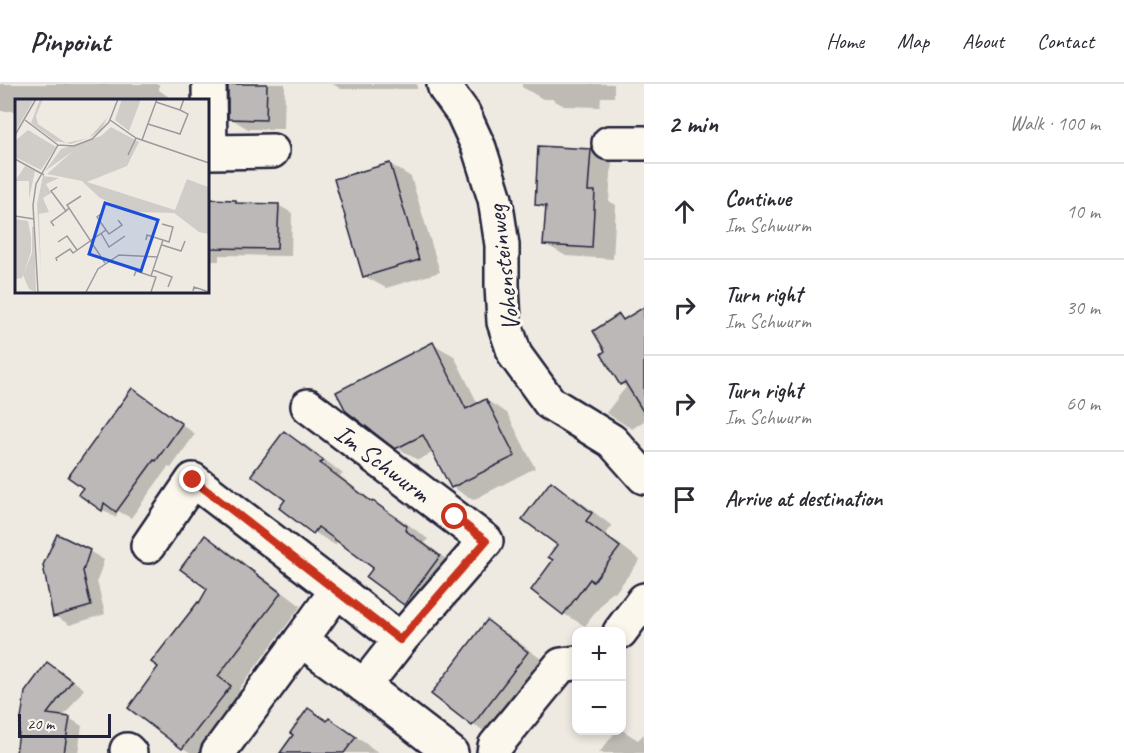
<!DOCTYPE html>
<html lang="en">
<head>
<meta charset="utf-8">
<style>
  :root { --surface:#fff; --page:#f7f7f7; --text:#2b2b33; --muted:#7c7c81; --line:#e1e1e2 }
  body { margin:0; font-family:Caveat,sans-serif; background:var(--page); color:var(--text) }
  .controls { position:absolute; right:18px; bottom:18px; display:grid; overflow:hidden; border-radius:12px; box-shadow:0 3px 9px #0003 }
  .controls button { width:54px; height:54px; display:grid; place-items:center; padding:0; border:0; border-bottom:2px solid var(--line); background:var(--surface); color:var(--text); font:30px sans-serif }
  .scale { position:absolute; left:18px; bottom:15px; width:93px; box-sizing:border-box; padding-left:6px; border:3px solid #22223b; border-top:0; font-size:16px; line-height:21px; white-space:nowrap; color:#22223b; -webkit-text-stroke:4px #fbf7ec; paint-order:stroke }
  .stop { position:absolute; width:18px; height:18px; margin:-14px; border:4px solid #c8321e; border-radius:50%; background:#fff }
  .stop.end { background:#c8321e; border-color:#fff; box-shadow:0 2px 6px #0008 }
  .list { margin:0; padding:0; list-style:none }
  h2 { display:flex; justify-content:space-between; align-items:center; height:78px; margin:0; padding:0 24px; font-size:26px }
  h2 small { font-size:20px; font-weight:400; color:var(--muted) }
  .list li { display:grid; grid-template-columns:39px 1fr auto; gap:18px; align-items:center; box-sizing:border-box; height:96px; padding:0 24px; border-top:2px solid var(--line) }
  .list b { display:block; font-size:22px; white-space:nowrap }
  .list p { margin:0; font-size:20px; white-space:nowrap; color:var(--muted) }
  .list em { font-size:20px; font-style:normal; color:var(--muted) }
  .icon { flex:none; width:33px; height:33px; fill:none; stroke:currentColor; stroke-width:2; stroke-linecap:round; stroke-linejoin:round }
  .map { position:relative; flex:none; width:644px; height:669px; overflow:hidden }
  header { display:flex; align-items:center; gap:36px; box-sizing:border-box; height:84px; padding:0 30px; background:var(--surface); border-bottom:2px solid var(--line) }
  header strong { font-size:28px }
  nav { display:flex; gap:33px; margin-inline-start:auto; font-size:21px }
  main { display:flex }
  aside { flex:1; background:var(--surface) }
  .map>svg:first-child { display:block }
  .shadow { fill:#0003 }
  .building { fill:#bcb8b8; stroke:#22223b; stroke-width:1.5 }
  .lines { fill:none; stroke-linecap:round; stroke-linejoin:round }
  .minor-casing { stroke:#22223b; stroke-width:38 }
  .minor { stroke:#fbf7ec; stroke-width:33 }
  .route { stroke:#c8321e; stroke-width:8 }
  .labels { text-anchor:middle; stroke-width:6; stroke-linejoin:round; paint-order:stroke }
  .street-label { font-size:26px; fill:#22223b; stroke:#fbf7ec }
  .inset-road { fill:none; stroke:#9c9a9f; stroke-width:1.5 }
  .view { fill:#1d4ed8; fill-opacity:0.15; stroke:#1d4ed8; stroke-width:3 }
  .inset-edge { fill:none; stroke:#22223b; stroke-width:3 }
</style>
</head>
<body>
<header>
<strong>Pinpoint</strong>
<nav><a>Home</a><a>Map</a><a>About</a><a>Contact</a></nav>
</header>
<main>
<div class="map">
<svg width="644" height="669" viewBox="0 0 644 669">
  <rect width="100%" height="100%" fill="#eeeae2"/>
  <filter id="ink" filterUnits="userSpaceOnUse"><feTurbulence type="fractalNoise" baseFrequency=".0167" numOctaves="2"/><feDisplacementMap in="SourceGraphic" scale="12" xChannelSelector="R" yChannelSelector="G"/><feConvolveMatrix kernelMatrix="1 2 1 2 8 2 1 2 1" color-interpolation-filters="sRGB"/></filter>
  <g filter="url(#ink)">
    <g class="shadow">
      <polygon points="0,0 159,0 159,6 173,16 16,16 16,27 0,27"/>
      <polygon points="229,0 285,0 284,45 248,45 230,34"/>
      <polygon points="333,0 417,0 417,5 341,5"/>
      <polygon points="522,0 614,0 614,13 601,13 600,23 564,22 552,15 543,15 522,3"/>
      <polygon points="590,66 612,78 609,117 616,121 613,175 566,172 545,160 547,126 536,120"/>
      <polygon points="390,80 411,93 440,188 386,204 364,192"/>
      <polygon points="236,117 241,120 278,121 292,129 291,172 219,171 219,177 207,177 207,120"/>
      <polygon points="644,225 644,337 632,345 606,329 626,303 621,300 607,267 619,232 626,236"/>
      <polygon points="433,260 454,272 478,320 486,316 507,329 535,384 473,416 452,403 434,368 418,376 396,363"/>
      <polygon points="133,306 146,314 195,350 171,384 168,383 131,434 118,427 116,434 103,426 81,409"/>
      <polygon points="285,349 306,361 343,390 340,392 379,422 395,431 428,455 425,459 461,486 426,532 404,520 375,484 338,456 335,461 314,448 287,416"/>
      <polygon points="551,399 573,412 612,442 606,450 640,476 615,509 612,507 585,542 564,530 555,476 559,461"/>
      <polygon points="206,453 227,466 301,522 239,605 251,615 210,669 191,669 183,664 160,583 209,504"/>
      <polygon points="89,467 104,476 97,497 105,530 70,541 55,532"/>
      <polygon points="487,538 508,550 549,581 494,653 473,640"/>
      <polygon points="48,580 61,587 84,605 63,633 69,634 82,642 78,669 18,669"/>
      <polygon points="309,626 348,647 379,669 279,669"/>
      <polygon points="617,646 622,646 638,656 644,650 644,669 599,669"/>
    </g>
    <g class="building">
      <polygon points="228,0 267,0 266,36 228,35"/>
      <polygon points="538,62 591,65 588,107 595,107 592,164 543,161 546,122 535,121"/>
      <polygon points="390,79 419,176 363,193 334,95"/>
      <polygon points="207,115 236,116 236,119 279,120 277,165 207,164"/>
      <polygon points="644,223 644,329 625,298 620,301 601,270 605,267 593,247 619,230 623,236"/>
      <polygon points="433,258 466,325 486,315 515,372 451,404 423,351 395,365 346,327 336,308"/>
      <polygon points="132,304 182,340 156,377 154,376 116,428 104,419 102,427 78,410 83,404 68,393"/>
      <polygon points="284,347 324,377 320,379 372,418 373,417 407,442 405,446 440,472 404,521 366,493 373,484 318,443 313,450 279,424 285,416 251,391"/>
      <polygon points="551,397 592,429 586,437 620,463 593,498 590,495 563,531 531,506 553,476 548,473 557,461 522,435"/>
      <polygon points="57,450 90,466 83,487 91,522 53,533 43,481"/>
      <polygon points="205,451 281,509 218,592 231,602 182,665 128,624 158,583 151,578 198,518 199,519 207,505 180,485"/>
      <polygon points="487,536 528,568 472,642 431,610"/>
      <polygon points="47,578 72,597 47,630 70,633 64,669 16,669 25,608"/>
      <polygon points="308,624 327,637 329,634 356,653 344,669 280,669 293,651 290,649"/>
    </g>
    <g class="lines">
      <defs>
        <g id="minor">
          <polyline points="209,0 210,68 272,67"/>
          <polyline points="444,0 445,4 463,29 479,64 495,115 502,161 502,201 504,238 515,271 550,319 612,357 644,393"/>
          <polyline points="609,59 644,59"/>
          <polyline points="308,322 486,457 400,556 364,602"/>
          <polyline points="148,462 193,396 337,506 301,556 364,602 451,669"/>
          <polyline points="337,506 400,556"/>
          <polyline points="620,548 644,516"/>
          <polyline points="127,666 130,669"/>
          <polyline points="218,669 301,556"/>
          <polyline points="494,669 495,662 561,581 576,579"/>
        </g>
      </defs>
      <use href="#minor" class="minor-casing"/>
      <use href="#minor" class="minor"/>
    </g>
  </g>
  <g class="lines" filter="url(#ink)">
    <polyline class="route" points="193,396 400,556 486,457 455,433"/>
  </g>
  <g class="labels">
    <g class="street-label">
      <text transform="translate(503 184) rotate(-97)" y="9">Vohensteinweg</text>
      <text transform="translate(383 379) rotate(37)" y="9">Im Schwurm</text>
    </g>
  </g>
  <g transform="translate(15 15)">
    <rect width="194" height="194" fill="#eeeae2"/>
    <path d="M0,0H19L0,33ZM25,0H28L21,17L23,25L51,44L74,39L92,19L102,0L86,31L74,39L56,45L40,42L16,24ZM107,0H126L114,32L100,21ZM96,28L124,43L112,67L72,83L160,111L172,80L193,88V135L184,133L159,114L118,113L85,99L67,82L32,75L58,52L30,72L46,50L86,37L79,43ZM13,31L41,48L26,71L0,58V42ZM10,67L20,72L14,100V82H0ZM28,77L44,79L31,85L36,94L28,99L34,113L24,115L26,174L22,105ZM0,120L13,122L16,138V153L7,179L0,180ZM17,128H19L21,193L14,190L8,176L17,154Z" fill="#d0cdc9"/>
    <path class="inset-road" d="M141,3L165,11L169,0M10,21L43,46M95,21L121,39L194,64M133,25L165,35L173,15L165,11M0,36L21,0M127,41L142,0M113,56L121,39M0,60L29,76M42,88L36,92L51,112L54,109M66,97L52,106L90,164M87,114L82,118L91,131M0,117L19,120M147,125L158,128L154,143L148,141M39,127L36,123L51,112M86,134L94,148L110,137M131,141L132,136L148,141L136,177L141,178L136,193M43,143L52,137L62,151M147,146L166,152L170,142M42,162L41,159L55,150L58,154L91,131L94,135L107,126L103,121M138,171L157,178L153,188M119,177L121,172L136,177M178,192L179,188L194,193M23,193L18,106L21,85L43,46L59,47L77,40L94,23L103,0M71,193L83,170L104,156L143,158"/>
    <path class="view" d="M90,104L143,121L126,172L74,155Z"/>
    <rect width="194" height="194" class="inset-edge"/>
  </g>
</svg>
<div class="controls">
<button>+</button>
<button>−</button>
</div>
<div class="scale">20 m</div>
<div class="stop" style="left:455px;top:433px"></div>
<div class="stop end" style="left:193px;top:396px"></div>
</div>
<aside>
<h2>2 min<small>Walk · 100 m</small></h2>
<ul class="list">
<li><svg class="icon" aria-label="ahead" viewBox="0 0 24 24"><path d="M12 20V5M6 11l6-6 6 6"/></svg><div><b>Continue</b><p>Im Schwurm</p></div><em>10 m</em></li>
<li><svg class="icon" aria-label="right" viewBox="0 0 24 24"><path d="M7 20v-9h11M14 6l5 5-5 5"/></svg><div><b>Turn right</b><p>Im Schwurm</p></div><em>30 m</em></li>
<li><svg class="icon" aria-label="right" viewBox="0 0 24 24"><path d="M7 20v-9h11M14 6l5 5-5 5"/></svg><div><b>Turn right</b><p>Im Schwurm</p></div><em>60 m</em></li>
<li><svg class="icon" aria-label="arrive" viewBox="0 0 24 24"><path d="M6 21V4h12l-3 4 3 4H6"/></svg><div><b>Arrive at destination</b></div></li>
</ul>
</aside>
</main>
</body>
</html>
